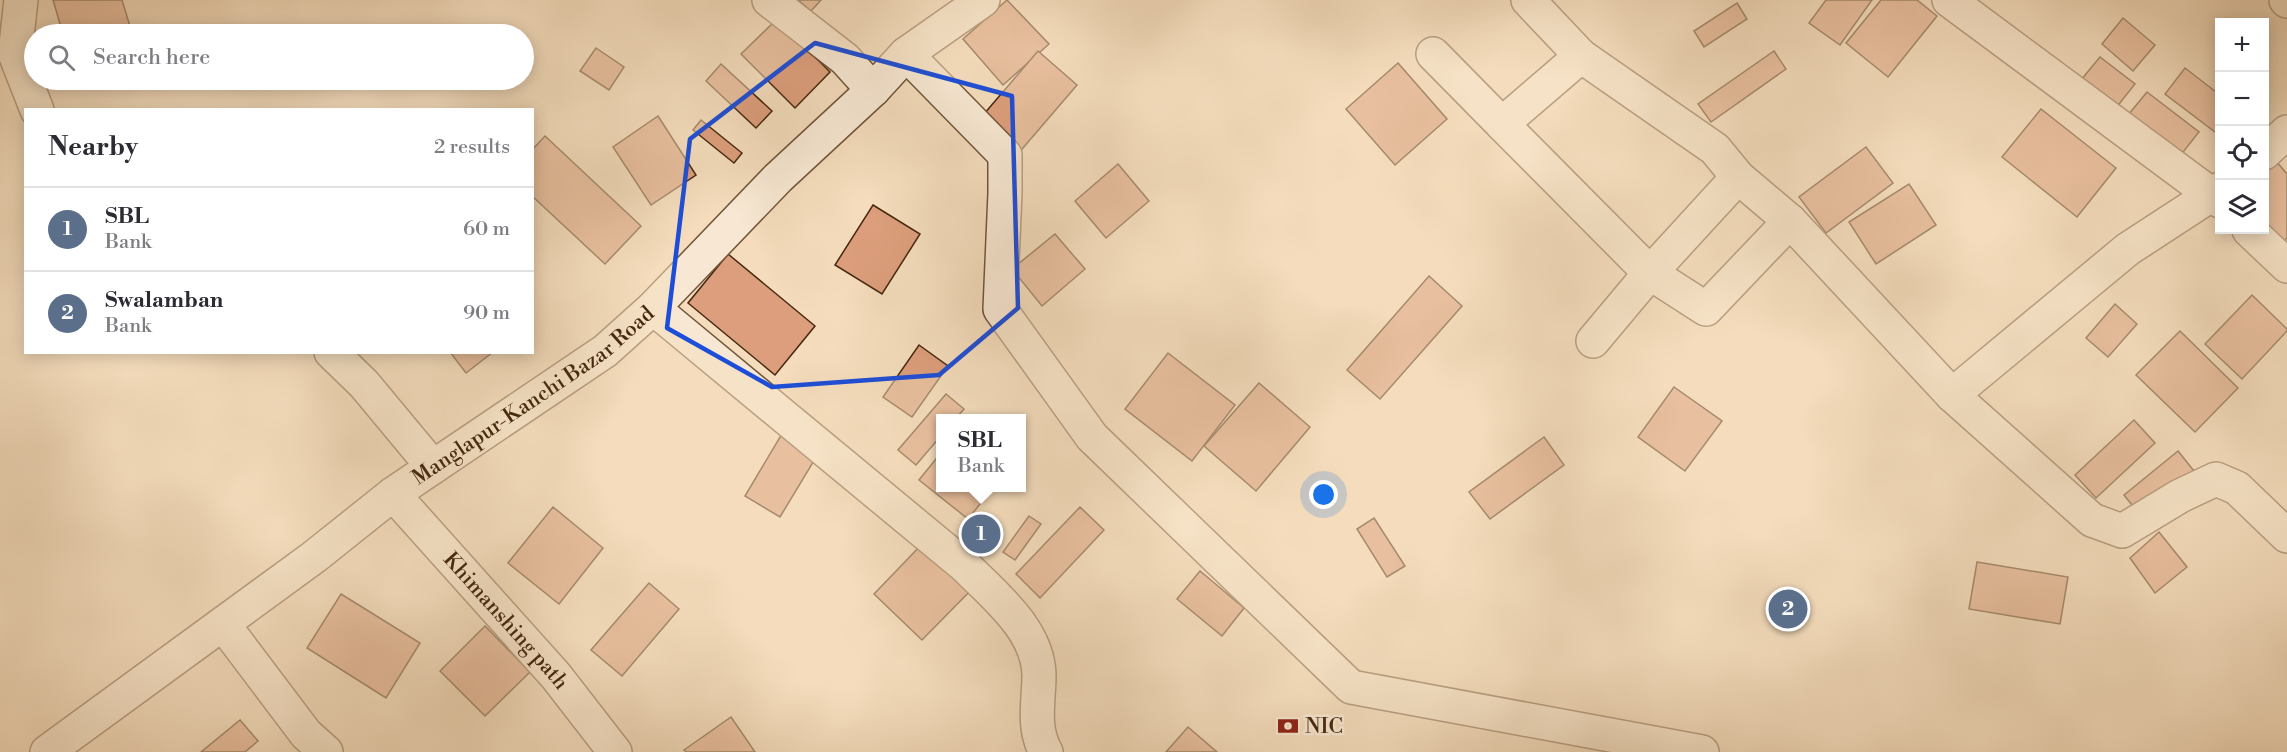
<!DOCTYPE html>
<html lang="en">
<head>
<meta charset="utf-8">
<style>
  :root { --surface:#fff; --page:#f2f2f3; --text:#2b2b33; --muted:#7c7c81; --line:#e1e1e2; --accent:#8f2418 }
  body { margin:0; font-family:"Libre Bodoni",serif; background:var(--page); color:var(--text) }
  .controls { position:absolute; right:18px; top:18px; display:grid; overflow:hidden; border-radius:0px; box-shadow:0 3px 15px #0003 }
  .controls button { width:54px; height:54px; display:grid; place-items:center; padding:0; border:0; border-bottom:2px solid var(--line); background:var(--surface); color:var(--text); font:30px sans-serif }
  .you { position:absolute; left:1324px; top:495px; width:21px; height:21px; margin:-15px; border:4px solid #fff; border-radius:50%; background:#1a73e8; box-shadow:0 0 0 9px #1a73e833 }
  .badge { display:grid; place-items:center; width:39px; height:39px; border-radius:50%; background:var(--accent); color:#fff; font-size:20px; font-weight:700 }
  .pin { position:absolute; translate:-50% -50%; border:3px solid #fff; box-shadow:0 2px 6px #0006 }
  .popup { position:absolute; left:936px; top:414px; width:90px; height:78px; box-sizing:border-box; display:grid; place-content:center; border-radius:0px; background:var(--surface); filter:drop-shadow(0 2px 4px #0005); font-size:20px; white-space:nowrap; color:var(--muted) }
  .popup b { font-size:22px; color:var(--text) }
  .popup::after { content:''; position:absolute; left:50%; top:100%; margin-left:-12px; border:12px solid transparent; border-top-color:var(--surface) }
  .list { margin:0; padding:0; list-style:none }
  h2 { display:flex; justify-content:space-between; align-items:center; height:78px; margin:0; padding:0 24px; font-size:26px }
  h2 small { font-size:20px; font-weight:400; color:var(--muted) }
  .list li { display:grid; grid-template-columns:39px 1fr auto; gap:18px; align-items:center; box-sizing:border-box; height:84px; padding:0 24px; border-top:2px solid var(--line) }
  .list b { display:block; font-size:22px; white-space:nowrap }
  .list p { margin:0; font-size:20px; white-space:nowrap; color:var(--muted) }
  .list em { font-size:20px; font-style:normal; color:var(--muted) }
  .icon { flex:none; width:33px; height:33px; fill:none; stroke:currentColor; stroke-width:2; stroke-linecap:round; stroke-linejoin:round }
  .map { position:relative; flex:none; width:2287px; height:752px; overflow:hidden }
  .search { position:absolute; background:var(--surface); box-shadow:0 3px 15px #0003; left:24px; top:24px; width:510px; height:66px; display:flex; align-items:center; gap:15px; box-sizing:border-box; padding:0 21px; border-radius:33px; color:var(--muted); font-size:22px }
  .panel { position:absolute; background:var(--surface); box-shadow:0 3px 15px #0003; left:24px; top:108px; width:510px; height:246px; border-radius:0px }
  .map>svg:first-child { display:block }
  .building { fill:#dc9e7c; stroke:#45280e; stroke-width:1.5 }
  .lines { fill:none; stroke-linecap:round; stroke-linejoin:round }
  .minor-casing { stroke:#71553a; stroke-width:36 }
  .tertiary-casing { stroke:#71553a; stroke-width:36 }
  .minor { stroke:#f8e8d3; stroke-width:33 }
  .tertiary { stroke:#f8e8d3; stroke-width:33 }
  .marked { fill:none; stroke:#1d4ed8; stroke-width:4.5; stroke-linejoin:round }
  .labels { text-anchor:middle; stroke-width:5; stroke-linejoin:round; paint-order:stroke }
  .street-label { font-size:21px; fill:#45280e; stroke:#f8e8d3 }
  .poi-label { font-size:21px; fill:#45280e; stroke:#f8e8d3; text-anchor:start }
</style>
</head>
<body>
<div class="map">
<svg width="2287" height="752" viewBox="0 0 2287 752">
  <rect width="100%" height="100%" fill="#f4dcbc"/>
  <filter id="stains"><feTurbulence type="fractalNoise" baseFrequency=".00333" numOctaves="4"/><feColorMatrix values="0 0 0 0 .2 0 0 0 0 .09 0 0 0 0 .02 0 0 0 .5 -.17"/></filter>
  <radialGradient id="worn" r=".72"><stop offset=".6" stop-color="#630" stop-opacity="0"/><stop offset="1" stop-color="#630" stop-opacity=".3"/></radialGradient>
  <g class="building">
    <polygon points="53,0 122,0 132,33 63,34"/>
    <polygon points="798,0 821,0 811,11"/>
    <polygon points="1007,0 1049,44 1003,85 963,39"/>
    <polygon points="1826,0 1872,0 1840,45 1809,23"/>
    <polygon points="1881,0 1917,0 1937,16 1888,77 1846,43"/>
    <polygon points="1737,3 1747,19 1704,47 1694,31"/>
    <polygon points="2123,18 2155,45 2133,71 2102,44"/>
    <polygon points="777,19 830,72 795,108 741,54"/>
    <polygon points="596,48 624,67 609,90 580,71"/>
    <polygon points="1038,51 1077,85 1017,155 978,121"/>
    <polygon points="1774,51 1786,69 1711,122 1698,104"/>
    <polygon points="2100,57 2135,84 2116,108 2081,80"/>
    <polygon points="1398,63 1447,119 1395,165 1346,109"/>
    <polygon points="721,64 772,111 756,128 706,81"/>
    <polygon points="2185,68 2220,95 2219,135 2165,94"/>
    <polygon points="2147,92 2199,132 2176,161 2124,120"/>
    <polygon points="2041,109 2116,168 2077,217 2002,157"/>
    <polygon points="658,116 696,175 651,205 613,147"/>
    <polygon points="701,120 742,153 734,163 693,130"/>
    <polygon points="545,136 641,226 605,264 532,196 532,150"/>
    <polygon points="1866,147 1893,183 1826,233 1799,197"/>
    <polygon points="2276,161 2287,174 2287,238 2272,251 2264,230 2264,171"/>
    <polygon points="1118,164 1149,201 1106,238 1075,201"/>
    <polygon points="1909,184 1936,225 1876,264 1849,222"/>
    <polygon points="873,205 920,234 882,294 835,265"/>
    <polygon points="1055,234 1085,269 1042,306 1012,269"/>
    <polygon points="728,254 815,326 775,375 688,303"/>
    <polygon points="1429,276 1462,306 1380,399 1347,370"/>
    <polygon points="2252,295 2287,329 2287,331 2242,379 2205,344"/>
    <polygon points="2115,304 2137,324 2108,357 2086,338"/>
    <polygon points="2180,331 2238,388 2195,432 2136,375"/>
    <polygon points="919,345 948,366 912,417 883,397"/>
    <polygon points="450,352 493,352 466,373"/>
    <polygon points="1168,353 1235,405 1192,461 1125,409"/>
    <polygon points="1259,383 1310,427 1256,491 1204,446"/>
    <polygon points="1674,387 1722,421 1685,471 1638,437"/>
    <polygon points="946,394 964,409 956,418 940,418 940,437 916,465 898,450"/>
    <polygon points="2134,420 2155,443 2096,498 2075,475"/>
    <polygon points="783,432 818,454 780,517 745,496"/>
    <polygon points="1544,437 1564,465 1490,519 1469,492"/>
    <polygon points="2178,451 2194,471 2140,515 2124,495"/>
    <polygon points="940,454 940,488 993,488 968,519 919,480"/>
    <polygon points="553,507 603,548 559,604 508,563"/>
    <polygon points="1080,507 1104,530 1040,598 1016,574"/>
    <polygon points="1029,516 1041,524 1015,560 1003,552"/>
    <polygon points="1374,518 1405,566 1387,577 1357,529"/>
    <polygon points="2159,532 2187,567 2155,593 2130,558"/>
    <polygon points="924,542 972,589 922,640 874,594"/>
    <polygon points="1977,562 2068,577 2060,624 1969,609"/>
    <polygon points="1200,571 1244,608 1222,636 1177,599"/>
    <polygon points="649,583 679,609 622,676 591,650"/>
    <polygon points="341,594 420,643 386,698 307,648"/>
    <polygon points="485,626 530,672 485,716 440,671"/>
    <polygon points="731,717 755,752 686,752 684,750"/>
    <polygon points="240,720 258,741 245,752 201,752"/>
    <polygon points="1188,727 1217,752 1166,752"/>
  </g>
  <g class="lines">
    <defs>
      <g id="minor">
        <polyline points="21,0 15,54 37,110"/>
        <polyline points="769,0 845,59 873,90"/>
        <polyline points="1528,0 1581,56 1715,149 1738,177 1790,221 1952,395 2092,520 2122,531 2180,496 2216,479 2237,488 2287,536"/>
        <polyline points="1949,0 2220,201"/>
        <polyline points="2286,0 2287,1"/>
        <polyline points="906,54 1005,155 1005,193 1000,309 1092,437 1351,687 1702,752"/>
        <polyline points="1433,54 1502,124"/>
        <polyline points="1581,56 1502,124 1650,273 1706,309 1790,221"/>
        <polyline points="2264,153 2287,132"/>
        <polyline points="2249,230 2287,266"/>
        <path d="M653,308L965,566C995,596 1038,630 1039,675C1039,701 1032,728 1046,752"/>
        <polyline points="1593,341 1650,273 1738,177"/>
        <polyline points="331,352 364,384 433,467"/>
        <polyline points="1952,395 2128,249 2220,189"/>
        <path id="s1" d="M393,494L556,676L615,752"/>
        <polyline points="223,624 306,734 326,752"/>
      </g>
      <g id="tertiary">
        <path id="s2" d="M47,752L314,557L393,494L605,351L653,308L778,178L873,90L906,54L983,0"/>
      </g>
    </defs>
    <use href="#minor" class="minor-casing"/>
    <use href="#tertiary" class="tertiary-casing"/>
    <use href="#minor" class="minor"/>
    <use href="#tertiary" class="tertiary"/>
  </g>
  <path d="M0 0H2287V752H0ZM815,43L1012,96L1018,308L939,375L772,387L667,328L690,139Z" fill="#f4dcbc" fill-opacity=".55" fill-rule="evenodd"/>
  <path class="marked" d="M815,43L1012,96L1018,308L939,375L772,387L667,328L690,139Z"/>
  <defs>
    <symbol id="bank-bare" viewBox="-9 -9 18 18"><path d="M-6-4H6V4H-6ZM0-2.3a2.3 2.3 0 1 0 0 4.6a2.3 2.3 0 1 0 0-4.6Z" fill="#8f2418" stroke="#f8e8d3" stroke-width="2.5" paint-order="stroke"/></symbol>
  </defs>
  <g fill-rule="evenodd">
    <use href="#bank-bare" x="1273" y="711" width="30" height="30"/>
  </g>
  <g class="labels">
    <g class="street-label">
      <text dy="7" stroke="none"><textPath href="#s2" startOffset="603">Manglapur-Kanchi Bazar Road</textPath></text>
      <text dy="7" stroke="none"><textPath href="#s1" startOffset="170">Khimanshing path</textPath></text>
    </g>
    <g class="poi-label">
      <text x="1305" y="733">NIC</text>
    </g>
  </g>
  <rect width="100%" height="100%" filter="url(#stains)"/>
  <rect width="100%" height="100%" fill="url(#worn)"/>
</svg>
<div class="controls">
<button>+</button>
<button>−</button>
<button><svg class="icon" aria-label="locate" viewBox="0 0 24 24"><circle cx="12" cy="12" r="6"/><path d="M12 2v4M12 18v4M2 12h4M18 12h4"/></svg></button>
<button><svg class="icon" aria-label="layers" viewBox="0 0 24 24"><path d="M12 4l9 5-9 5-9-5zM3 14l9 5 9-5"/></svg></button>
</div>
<div class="you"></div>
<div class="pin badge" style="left:981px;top:534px;background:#5c6f8a">1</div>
<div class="popup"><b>SBL</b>Bank</div>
<div class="pin badge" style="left:1788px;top:609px;background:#5c6f8a">2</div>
<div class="search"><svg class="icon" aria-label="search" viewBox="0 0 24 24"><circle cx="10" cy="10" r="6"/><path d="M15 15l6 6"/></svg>Search here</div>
<section class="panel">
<h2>Nearby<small>2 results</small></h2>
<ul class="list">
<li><span class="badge" style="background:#5c6f8a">1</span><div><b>SBL</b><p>Bank</p></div><em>60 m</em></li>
<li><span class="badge" style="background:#5c6f8a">2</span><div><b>Swalamban</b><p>Bank</p></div><em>90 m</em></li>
</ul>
</section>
</div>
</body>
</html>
